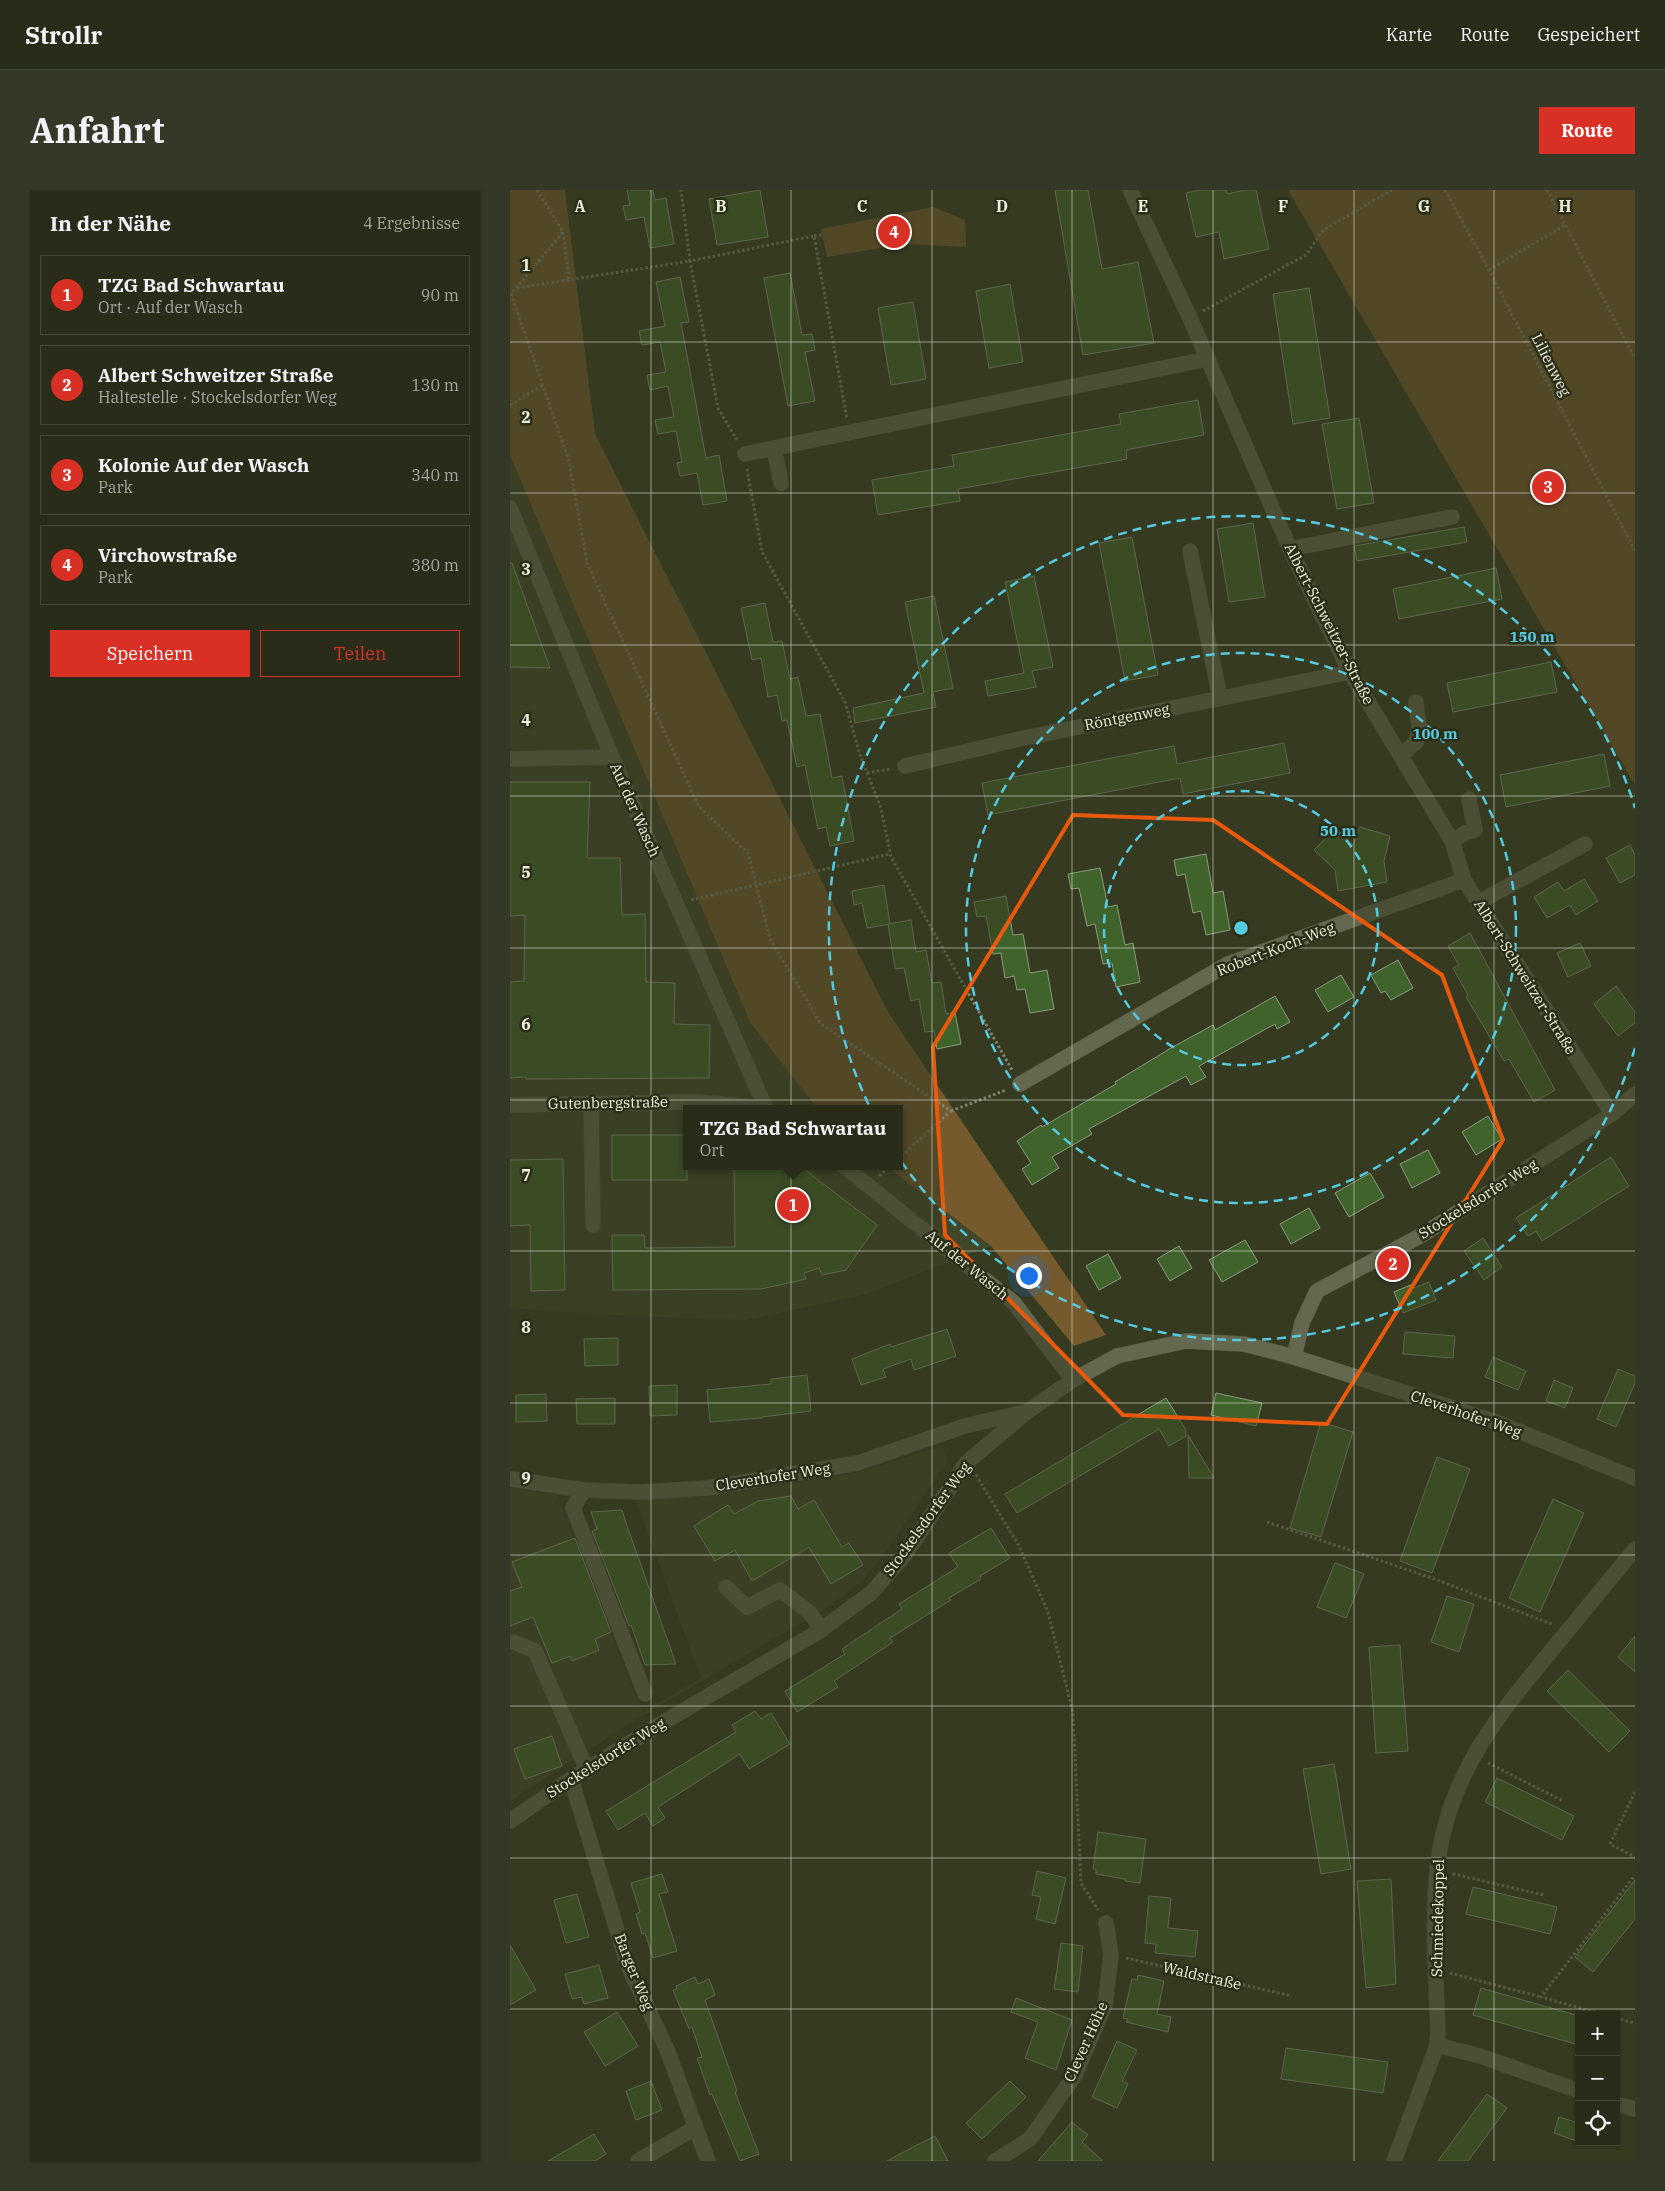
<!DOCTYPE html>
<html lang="de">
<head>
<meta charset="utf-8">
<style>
  :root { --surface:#282c19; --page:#343826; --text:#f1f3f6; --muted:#a5a7a2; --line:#444838; --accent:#d93025 }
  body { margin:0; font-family:"IBM Plex Serif",serif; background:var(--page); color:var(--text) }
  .controls { position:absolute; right:15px; bottom:15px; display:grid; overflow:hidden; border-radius:0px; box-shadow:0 1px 4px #0004 }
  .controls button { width:45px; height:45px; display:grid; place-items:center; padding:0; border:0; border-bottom:1px solid var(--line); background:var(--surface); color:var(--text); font:25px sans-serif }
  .you { position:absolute; left:518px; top:1085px; width:18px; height:18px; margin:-12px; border:4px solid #fff; border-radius:50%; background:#1a73e8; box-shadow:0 0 0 8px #1a73e833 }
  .badge { display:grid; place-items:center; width:32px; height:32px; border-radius:50%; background:var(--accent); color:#fff; font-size:16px; font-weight:700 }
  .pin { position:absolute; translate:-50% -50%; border:2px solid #fff; box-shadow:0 1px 5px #0006 }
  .popup { position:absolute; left:173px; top:915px; width:220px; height:65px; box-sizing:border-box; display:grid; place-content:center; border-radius:0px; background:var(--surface); filter:drop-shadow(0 1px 4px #0005); font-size:16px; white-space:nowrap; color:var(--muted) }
  .popup b { font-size:19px; color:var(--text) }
  .popup::after { content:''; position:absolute; left:50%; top:100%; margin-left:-10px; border:10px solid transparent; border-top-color:var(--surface) }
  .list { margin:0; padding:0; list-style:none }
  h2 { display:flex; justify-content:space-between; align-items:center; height:65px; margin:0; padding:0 20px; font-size:21px }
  h2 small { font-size:16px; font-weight:400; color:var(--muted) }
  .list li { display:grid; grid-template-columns:32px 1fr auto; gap:15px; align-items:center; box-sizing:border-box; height:80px; margin:0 10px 10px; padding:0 10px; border:1px solid var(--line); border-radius:0px }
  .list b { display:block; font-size:19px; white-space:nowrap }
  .list p { margin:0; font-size:16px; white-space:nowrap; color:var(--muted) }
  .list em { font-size:16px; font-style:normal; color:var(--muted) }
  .actions { display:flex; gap:10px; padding:15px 20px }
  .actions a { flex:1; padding:11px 0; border:1px solid var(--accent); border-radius:0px; text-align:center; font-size:18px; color:var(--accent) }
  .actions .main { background:var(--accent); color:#fff }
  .icon { flex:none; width:28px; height:28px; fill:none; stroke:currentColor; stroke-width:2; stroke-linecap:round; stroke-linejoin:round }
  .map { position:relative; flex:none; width:1125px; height:1971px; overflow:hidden; border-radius:0px }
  header { display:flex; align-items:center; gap:30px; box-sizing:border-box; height:70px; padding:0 25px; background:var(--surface); border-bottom:1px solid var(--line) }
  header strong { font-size:24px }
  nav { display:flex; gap:28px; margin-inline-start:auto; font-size:18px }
  .intro { display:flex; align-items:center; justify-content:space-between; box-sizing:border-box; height:120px; padding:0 30px }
  h1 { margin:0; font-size:35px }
  .button { padding:12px 22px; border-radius:0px; background:var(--accent); color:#fff; font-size:18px; font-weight:700 }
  main { display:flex; gap:30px; padding:0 30px }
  aside { flex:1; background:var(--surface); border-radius:0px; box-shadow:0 1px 4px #0004 }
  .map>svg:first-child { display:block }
  .built { fill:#424729 }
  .green { fill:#755a2d }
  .building { fill:#40632c; stroke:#8a9a82 }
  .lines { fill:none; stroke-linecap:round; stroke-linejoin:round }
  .minor-casing { stroke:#525640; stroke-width:16 }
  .path { stroke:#7f826d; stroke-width:3; stroke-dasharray:2.5 2.5; stroke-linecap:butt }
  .minor { stroke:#64684e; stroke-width:15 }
  .marked { fill:none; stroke:#e8590c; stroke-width:4; stroke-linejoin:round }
  .grid { fill:none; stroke:#eaedde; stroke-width:1; stroke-opacity:0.55 }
  .ring { fill:none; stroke:#55cae0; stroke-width:2.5; stroke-dasharray:9 6 }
  .labels { text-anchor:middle; stroke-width:5; stroke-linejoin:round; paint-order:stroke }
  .street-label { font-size:15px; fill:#eaedde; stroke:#2c2f17 }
  .grid-label { font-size:16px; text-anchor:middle; font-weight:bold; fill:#eaedde; stroke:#2c2f17; stroke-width:5; stroke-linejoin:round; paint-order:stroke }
  .centre { fill:#55cae0; stroke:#2c2f17; stroke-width:2.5 }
  .ring-label { font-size:15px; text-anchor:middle; font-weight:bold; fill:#55cae0; stroke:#2c2f17; stroke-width:5; stroke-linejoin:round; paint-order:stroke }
</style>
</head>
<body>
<header>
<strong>Strollr</strong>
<nav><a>Karte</a><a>Route</a><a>Gespeichert</a></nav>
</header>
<div class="intro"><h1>Anfahrt</h1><a class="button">Route</a></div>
<main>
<aside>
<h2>In der Nähe<small>4 Ergebnisse</small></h2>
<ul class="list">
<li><span class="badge">1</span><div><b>TZG Bad Schwartau</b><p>Ort · Auf der Wasch</p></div><em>90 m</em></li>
<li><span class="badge">2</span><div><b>Albert Schweitzer Straße</b><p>Haltestelle · Stockelsdorfer Weg</p></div><em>130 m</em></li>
<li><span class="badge">3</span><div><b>Kolonie Auf der Wasch</b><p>Park</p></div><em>340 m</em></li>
<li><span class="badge">4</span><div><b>Virchowstraße</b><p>Park</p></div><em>380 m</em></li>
</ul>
<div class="actions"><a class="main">Speichern</a><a>Teilen</a></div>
</aside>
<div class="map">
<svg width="1125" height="1971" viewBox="0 0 1125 1971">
  <rect width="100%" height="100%" fill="#363a21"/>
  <g class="built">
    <polygon points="0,265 241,834 308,919 177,919 177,976 376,976 481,1056 353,1105 236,1130 119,1126 0,1118"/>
    <polygon points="433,1256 438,1270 379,1357 352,1391 321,1415 122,1532 0,1611 0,1297 47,1305 132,1522 191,1488 125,1308 199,1307 351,1282"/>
  </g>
  <g class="green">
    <polygon points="0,0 55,0 85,244 378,822 596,1145 564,1156 481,1056 376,976 389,976 389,919 308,919 241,834 0,265"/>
    <polygon points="778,0 1125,0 1125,595"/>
    <polygon points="423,17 455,30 456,57 395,54 317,67 311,39"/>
  </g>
  <g class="building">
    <polygon points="117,0 143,0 145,10 156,8 164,54 140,58 134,27 116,30 113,16 120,15"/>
    <polygon points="250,0 258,47 207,55 199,9"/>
    <polygon points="545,0 578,0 592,79 628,72 644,153 573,165"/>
    <polygon points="691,0 716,0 717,4 735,0 746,0 759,59 714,69 709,42 686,47 676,3"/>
    <polygon points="280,83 292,145 302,144 305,160 295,162 305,211 278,216 254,88"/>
    <polygon points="170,87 179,132 171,133 196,268 209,265 217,311 193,315 187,283 170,286 167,273 172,272 166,241 148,244 145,230 164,227 158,196 140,200 137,185 156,182 150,152 132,155 129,141 155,136 146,92"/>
    <polygon points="500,94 513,172 479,178 466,101"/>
    <polygon points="799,98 820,228 783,234 763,104"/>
    <polygon points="403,112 416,189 381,195 368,118"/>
    <polygon points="688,210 694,245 616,260 617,269 448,299 450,311 368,325 362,290 444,276 442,265 611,234 609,224"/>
    <polygon points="849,228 864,313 827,319 812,234"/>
    <polygon points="743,333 755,407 719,412 707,339"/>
    <polygon points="954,337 957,352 847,371 844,356"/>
    <polygon points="622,347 648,485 615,491 589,353"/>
    <polygon points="0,373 2,373 40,478 0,477"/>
    <polygon points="986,378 992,409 889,429 883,399"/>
    <polygon points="524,386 543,477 522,481 526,497 478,506 475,491 514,483 495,392"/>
    <polygon points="424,406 443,498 423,502 426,517 345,533 343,518 414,503 395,412"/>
    <polygon points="255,413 263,452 272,451 280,489 288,487 296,526 310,524 322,588 332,586 344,651 320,656 316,637 308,639 295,575 287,577 277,530 272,531 267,505 258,507 251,468 242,470 231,418"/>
    <polygon points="1041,472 1047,502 943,522 937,493"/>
    <polygon points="774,553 780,583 673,604 670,588 478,625 472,593 664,556 667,574"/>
    <polygon points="1094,564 1100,596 996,617 990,585"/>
    <polygon points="0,592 80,592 77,668 110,668 112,725 135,724 136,792 165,793 164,834 200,835 199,888 16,889 16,887 0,888 0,792 14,791 15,725 0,726"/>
    <polygon points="850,637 880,646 874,671 877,692 828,701 825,680 804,660 826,638 843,655"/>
    <polygon points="1120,655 1125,665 1125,685 1110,693 1096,668"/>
    <polygon points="696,664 703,703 713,701 720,740 696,745 691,721 683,723 675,684 667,686 664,670"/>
    <polygon points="590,678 598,717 607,715 615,755 623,753 630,792 606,797 602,773 593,774 585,734 577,736 569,698 561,699 558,684"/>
    <polygon points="1074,689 1088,711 1066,725 1060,715 1037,728 1024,707 1048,692 1054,701"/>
    <polygon points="374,695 380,734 357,738 352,713 344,715 342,701"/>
    <polygon points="496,706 503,745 513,744 520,783 537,780 544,819 520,823 515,799 507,800 504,786 495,788 491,763 483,764 476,726 467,727 464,712"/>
    <polygon points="401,730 406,762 416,760 422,793 431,792 436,824 445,822 451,854 427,859 424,841 415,842 409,809 401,811 394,778 385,779 378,734"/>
    <polygon points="960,743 1045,900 1024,912 999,869 994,871 956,807 958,805 943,778 949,775 938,756"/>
    <polygon points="1070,753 1081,776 1058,787 1047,763"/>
    <polygon points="888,770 903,798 881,810 875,801 871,803 861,785"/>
    <polygon points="831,785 844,807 818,822 805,800"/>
    <polygon points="1106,796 1125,822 1125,833 1108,846 1084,814"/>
    <polygon points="765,806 780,832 767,839 765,834 689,876 696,887 681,895 676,886 579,939 582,944 542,967 549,978 522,995 512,979 521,973 507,951 531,935 532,937 606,894 605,892 661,858 703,835 705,840"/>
    <polygon points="978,926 992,949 966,965 952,942"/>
    <rect x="102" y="945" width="75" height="45"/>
    <polygon points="918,960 930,983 902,998 890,974"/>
    <polygon points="1101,967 1119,996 1032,1051 1026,1041 1018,1046 1006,1028"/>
    <polygon points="53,969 55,1100 21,1101 20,1035 0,1036 0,970"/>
    <polygon points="224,976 290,976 367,1035 336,1080 312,1085 309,1078 294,1083 296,1089 251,1099 103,1100 102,1045 134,1045 135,1058 225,1057"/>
    <polygon points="860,983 874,1007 839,1027 825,1003"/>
    <polygon points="799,1018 810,1038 781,1054 770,1034"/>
    <polygon points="973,1048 992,1077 974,1090 954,1061"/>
    <polygon points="735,1050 748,1072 712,1092 699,1070"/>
    <polygon points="669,1056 682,1078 660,1091 647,1069"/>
    <polygon points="598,1064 611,1088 589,1100 576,1076"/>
    <polygon points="919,1092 926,1110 893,1123 884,1102 903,1094 904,1098"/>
    <polygon points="437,1139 446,1166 404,1180 401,1169 373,1179 376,1187 351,1195 342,1169 380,1154 381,1157"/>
    <polygon points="895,1142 945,1146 943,1168 893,1164"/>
    <polygon points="108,1148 108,1175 75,1176 74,1149"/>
    <polygon points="983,1167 1016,1181 1008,1200 975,1187"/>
    <polygon points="1108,1179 1125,1186 1125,1193 1106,1237 1087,1229"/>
    <polygon points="297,1185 301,1221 252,1227 252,1228 200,1232 197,1200 261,1194 261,1189"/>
    <polygon points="1044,1190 1063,1198 1055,1218 1036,1211"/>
    <polygon points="167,1195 167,1225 140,1226 139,1196"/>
    <polygon points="706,1203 752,1213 746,1236 701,1225"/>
    <polygon points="36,1204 37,1231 6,1232 6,1205"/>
    <polygon points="105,1208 105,1234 67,1234 66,1209"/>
    <polygon points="656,1208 676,1240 676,1246 659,1256 649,1239 507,1323 495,1304"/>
    <polygon points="811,1232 843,1242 811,1347 780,1338"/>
    <polygon points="678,1245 704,1288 679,1288"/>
    <polygon points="927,1267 960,1279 922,1383 890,1371"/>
    <polygon points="281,1306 288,1319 304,1310 332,1357 339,1353 353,1375 321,1394 299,1357 242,1391 225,1360 205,1371 184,1336 218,1315 224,1324 248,1311"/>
    <polygon points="1043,1309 1074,1323 1030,1422 999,1408"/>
    <polygon points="112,1320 116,1333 166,1474 135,1475 121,1435 119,1436 82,1341 87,1339 81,1322"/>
    <polygon points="481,1338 500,1368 470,1386 471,1389 439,1408 441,1410 380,1448 383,1452 324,1491 328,1497 287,1522 275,1501 335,1464 332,1459 392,1419 389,1414 448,1377 439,1363"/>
    <polygon points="65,1348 101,1442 85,1449 89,1460 62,1471 60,1466 42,1473 23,1427 0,1436 0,1401 12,1397 2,1372"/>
    <polygon points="825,1373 854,1384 836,1428 807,1417"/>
    <polygon points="937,1406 964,1414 949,1462 921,1452"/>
    <polygon points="1125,1446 1125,1482 1108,1467"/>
    <polygon points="890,1455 898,1561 866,1563 859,1457"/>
    <polygon points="1058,1480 1120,1541 1099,1562 1037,1501"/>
    <polygon points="245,1521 251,1529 261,1523 280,1554 239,1579 230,1564 148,1617 155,1628 143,1636 135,1623 108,1640 96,1621 226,1542 222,1535"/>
    <polygon points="42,1546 52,1576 15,1589 4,1559"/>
    <polygon points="824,1574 841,1679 811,1684 793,1579"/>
    <polygon points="987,1588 1064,1626 1052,1650 975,1612"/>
    <polygon points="588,1642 636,1649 630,1693 615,1691 615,1689 586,1684 586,1679 583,1679"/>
    <polygon points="527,1681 556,1688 545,1734 526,1729 531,1707 522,1705"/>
    <polygon points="152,1684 158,1702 149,1704 167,1761 143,1768 135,1743 132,1744 126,1724 130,1722 121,1693"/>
    <polygon points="881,1689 886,1794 856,1798 847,1691"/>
    <polygon points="1125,1690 1125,1729 1083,1782 1065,1767"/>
    <polygon points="963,1697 1047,1717 1040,1744 956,1724"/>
    <polygon points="67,1704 79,1747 56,1753 44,1710"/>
    <polygon points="639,1706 661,1708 658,1738 688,1741 685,1767 645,1763 646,1754 635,1753"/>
    <polygon points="551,1753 573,1756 568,1802 544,1799"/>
    <polygon points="0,1755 26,1800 0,1815"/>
    <polygon points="89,1775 98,1808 74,1814 72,1807 62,1809 55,1784"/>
    <polygon points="628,1785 654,1791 647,1824 661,1827 658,1842 616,1832 618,1829 613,1828 622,1789 627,1790"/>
    <polygon points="185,1787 188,1794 199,1789 205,1805 195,1810 227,1901 225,1902 249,1964 230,1971 202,1904 200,1905 187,1868 192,1867 182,1837 179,1839 163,1800 167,1799 166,1796"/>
    <polygon points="971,1798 1069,1826 1069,1855 963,1825"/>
    <polygon points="506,1808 562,1830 546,1880 515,1868 528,1832 501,1822"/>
    <polygon points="107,1822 128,1856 95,1876 74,1842"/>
    <polygon points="607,1851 627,1860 612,1891 618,1894 607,1918 582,1907"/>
    <polygon points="776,1858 878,1872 873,1903 771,1889"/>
    <polygon points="141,1891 152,1920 126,1930 116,1901"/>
    <polygon points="500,1891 516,1907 472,1949 456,1933"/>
    <polygon points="977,1904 997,1918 958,1971 928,1971"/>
    <polygon points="1049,1927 1069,1933 1069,1952 1044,1943"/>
    <polygon points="562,1932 578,1945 572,1952 593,1971 528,1971"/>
    <polygon points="84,1944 96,1964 85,1971 38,1971"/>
    <polygon points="425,1946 438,1971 377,1971 405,1956"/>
  </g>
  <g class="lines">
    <defs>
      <g id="minor">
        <polyline points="620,0 680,128 780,359 840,482 942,651 954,690 1102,924"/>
        <polyline points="264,259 271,293"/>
        <polyline points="235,264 697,169"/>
        <polyline points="0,318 102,567 256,919"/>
        <polyline points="780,359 942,327"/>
        <polyline points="680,361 710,508"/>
        <polyline points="891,566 907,551 909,536 906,512"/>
        <polyline points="0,569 102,567"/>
        <polyline points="395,576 509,549 840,482"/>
        <polyline points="942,651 955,643 965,640 959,609"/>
        <polyline points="969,712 1075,654"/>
        <polyline points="510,894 718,774 954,690"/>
        <polyline points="81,913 83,1035"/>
        <polyline points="0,915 187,912 256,918"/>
        <polyline points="334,976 504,1113 563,1190"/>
        <polyline points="784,1167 792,1133 807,1101 912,1045 1102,924 1125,904"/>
        <polyline points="0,1289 74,1300 131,1302 198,1298 348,1273 455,1236 515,1222"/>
        <polyline points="74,1300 63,1318 135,1504"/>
        <polyline points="216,1397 237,1417 270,1400 299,1422 312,1439"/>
        <polyline points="4,1452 25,1461 77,1580"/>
        <polyline points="61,1589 117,1773 158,1862 198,1971"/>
        <polyline points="0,1631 61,1589 147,1536 308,1442 361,1403 394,1366 457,1272 518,1221 563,1190 607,1166 676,1151 734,1154 784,1167 986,1232 1125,1288"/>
        <polyline points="927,1855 970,1866 1069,1901"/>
        <polyline points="1106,1914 1125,1919"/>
        <polyline points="128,1971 185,1938"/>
        <polyline points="485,1971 520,1949 565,1885 595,1815 601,1764 596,1733"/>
        <path d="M884,1971L927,1855L928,1842C926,1784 921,1723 929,1664C942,1581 989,1524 1041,1461C1069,1427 1097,1393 1125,1359"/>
      </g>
    </defs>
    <use href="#minor" class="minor-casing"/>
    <g class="path">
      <polyline points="27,0 53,42 1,104 59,271 77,373 189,617 238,663 260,749 311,834 441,921 389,968"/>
      <polyline points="935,0 979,80 1125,361"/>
      <polyline points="1037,0 1125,169"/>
      <polyline points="53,42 59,90"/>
      <polyline points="304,46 312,45"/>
      <polyline points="979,80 1055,35"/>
      <polyline points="7,98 180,71 171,0"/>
      <polyline points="693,121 796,65 813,40 882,0"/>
      <polyline points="0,215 33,195"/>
      <polyline points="227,250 208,218 180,71 304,46 337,229"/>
      <polyline points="237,279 252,362 335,512 350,565 371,618 381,667 502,880"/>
      <polyline points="357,583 380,579"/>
      <polyline points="181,710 380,664"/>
      <polyline points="441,921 496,900"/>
      <polyline points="369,986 380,976"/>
      <polyline points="466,1285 509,1356 538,1422 563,1523 571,1693 588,1720"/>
      <polyline points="757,1332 922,1388 1044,1435"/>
      <polyline points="978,1573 1053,1611"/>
      <polyline points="1125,1602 1100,1654 1125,1667"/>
      <polyline points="943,1684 1034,1705"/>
      <polyline points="616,1768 782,1806"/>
      <polyline points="940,1783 1031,1807"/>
      <polyline points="1095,1825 1031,1807 1125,1685"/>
      <polyline points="1106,1828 1124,1833"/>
    </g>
    <use href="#minor" class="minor"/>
  </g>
  <path d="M0 0H1125V1971H0ZM563,625L703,630L932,785L993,950L817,1234L613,1225L435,1045L423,857Z" fill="#363a21" fill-opacity=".55" fill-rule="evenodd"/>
  <path class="marked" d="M563,625L703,630L932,785L993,950L817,1234L613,1225L435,1045L423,857Z"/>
  <path class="grid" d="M141,0V1971M281,0V1971M422,0V1971M562,0V1971M703,0V1971M844,0V1971M984,0V1971M0,152H1125M0,303H1125M0,455H1125M0,606H1125M0,758H1125M0,910H1125M0,1061H1125M0,1213H1125M0,1365H1125M0,1516H1125M0,1668H1125M0,1819H1125"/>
  <g class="ring">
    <circle cx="731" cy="738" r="137"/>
    <circle cx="731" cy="738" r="275"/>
    <path d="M1125 858A412 412 0 1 1 1125 618"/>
  </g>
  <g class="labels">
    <g class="street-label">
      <text transform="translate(1041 175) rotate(63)" y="5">Lilienweg</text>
      <text transform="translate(819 434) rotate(63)" y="5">Albert-Schweitzer-Straße</text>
      <text transform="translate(617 527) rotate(-11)" y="5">Röntgenweg</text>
      <text transform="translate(125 620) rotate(66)" y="5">Auf der Wasch</text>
      <text transform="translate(766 759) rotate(-21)" y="5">Robert-Koch-Weg</text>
      <text transform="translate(1015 787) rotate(58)" y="5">Albert-Schweitzer-Straße</text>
      <text transform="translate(98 913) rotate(-1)" y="5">Gutenbergstraße</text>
      <text transform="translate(968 1009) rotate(-32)" y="5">Stockelsdorfer Weg</text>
      <text transform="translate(457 1075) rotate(39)" y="5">Auf der Wasch</text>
      <text transform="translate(956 1224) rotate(19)" y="5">Cleverhofer Weg</text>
      <text transform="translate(263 1287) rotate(-9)" y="5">Cleverhofer Weg</text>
      <text transform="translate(417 1329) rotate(-54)" y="5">Stockelsdorfer Weg</text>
      <text transform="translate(96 1568) rotate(-32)" y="5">Stockelsdorfer Weg</text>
      <text transform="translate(928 1728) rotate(-89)" y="5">Schmiedekoppel</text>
      <text transform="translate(124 1782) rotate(68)" y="5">Barger Weg</text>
      <text transform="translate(692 1786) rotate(13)" y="5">Waldstraße</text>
      <text transform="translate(576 1852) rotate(-66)" y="5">Clever Höhe</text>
    </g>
  </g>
  <g class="grid-label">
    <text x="70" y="22">A</text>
    <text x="211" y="22">B</text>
    <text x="352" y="22">C</text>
    <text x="492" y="22">D</text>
    <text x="633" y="22">E</text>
    <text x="773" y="22">F</text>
    <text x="914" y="22">G</text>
    <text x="1055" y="22">H</text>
    <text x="16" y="81">1</text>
    <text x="16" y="233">2</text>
    <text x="16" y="385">3</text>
    <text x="16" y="536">4</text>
    <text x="16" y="688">5</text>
    <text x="16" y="840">6</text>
    <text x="16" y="991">7</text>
    <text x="16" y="1143">8</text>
    <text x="16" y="1294">9</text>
  </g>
  <circle cx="731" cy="738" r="8" class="centre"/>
  <g class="ring-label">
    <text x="1022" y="452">150 m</text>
    <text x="925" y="549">100 m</text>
    <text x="828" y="646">50 m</text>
  </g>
</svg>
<div class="controls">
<button>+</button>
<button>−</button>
<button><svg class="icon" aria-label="locate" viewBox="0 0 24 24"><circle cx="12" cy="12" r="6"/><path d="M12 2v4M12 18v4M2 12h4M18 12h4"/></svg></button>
</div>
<div class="you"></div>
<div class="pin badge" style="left:283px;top:1015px">1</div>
<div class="popup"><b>TZG Bad Schwartau</b>Ort</div>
<div class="pin badge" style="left:883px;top:1074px">2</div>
<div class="pin badge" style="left:1038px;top:297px">3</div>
<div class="pin badge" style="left:384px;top:42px">4</div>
</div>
</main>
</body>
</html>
